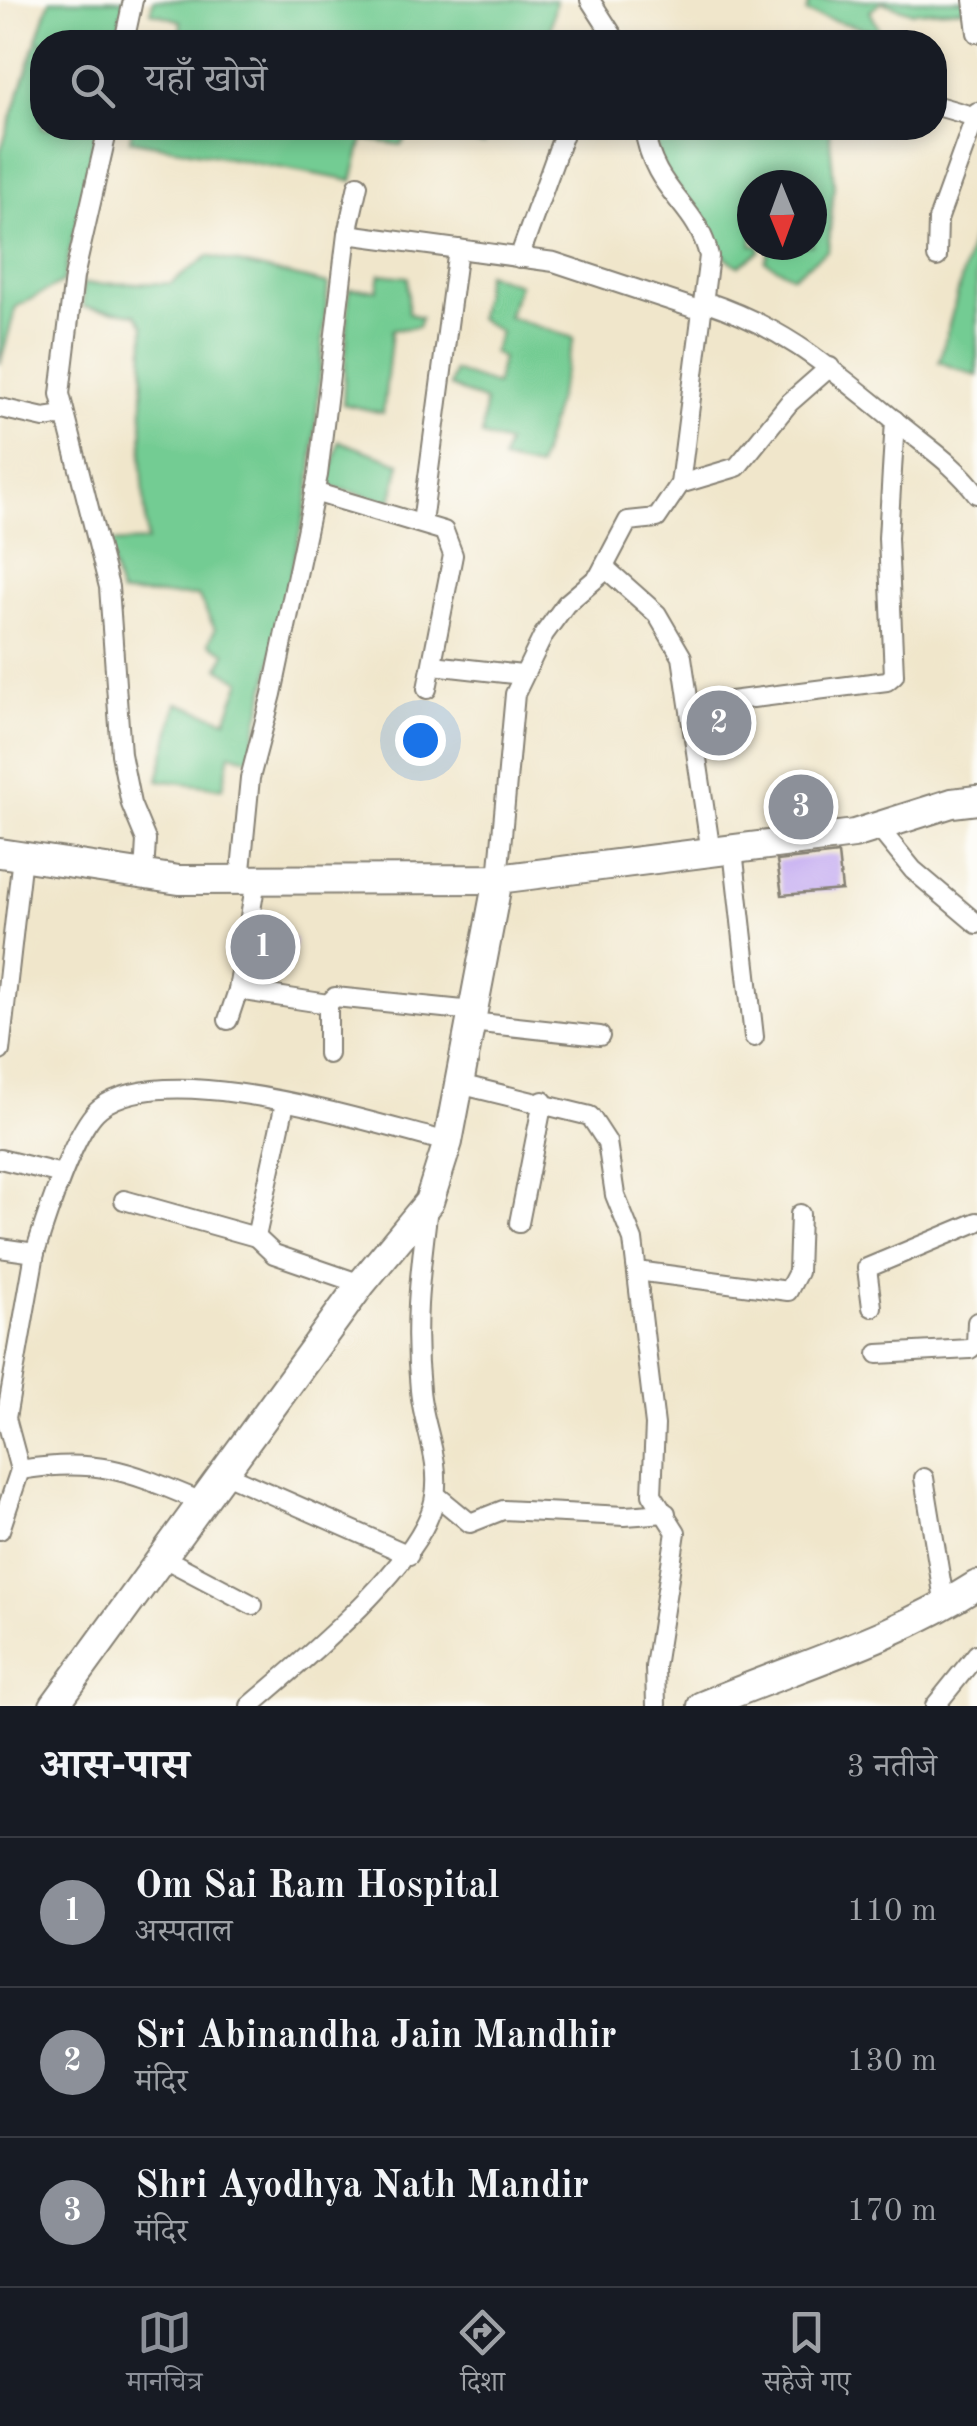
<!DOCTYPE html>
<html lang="hi">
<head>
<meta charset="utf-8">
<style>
  :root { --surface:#171b24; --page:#242831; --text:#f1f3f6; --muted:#9ea1a6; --line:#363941; --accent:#8c9099 }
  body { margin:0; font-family:"Old Standard TT","Noto Serif Devanagari",serif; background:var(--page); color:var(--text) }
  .compass { position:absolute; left:737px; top:170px; width:90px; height:90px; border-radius:50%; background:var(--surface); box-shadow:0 5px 15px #0003; rotate:179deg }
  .you { position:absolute; left:420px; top:740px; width:35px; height:35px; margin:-25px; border:8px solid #fff; border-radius:50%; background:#1a73e8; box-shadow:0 0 0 15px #1a73e833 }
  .badge { display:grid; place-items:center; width:65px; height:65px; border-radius:50%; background:var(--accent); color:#fff; font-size:32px; font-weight:700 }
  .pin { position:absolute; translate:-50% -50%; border:5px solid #fff; box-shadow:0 2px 10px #0006 }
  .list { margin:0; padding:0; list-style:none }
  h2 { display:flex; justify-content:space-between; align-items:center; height:130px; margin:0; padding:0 40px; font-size:42px }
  h2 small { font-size:32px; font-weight:400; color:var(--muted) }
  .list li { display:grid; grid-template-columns:65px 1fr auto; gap:30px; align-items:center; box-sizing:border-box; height:150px; padding:0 40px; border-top:2px solid var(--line) }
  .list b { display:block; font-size:38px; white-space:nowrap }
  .list p { margin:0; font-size:32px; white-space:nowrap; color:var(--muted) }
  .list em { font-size:32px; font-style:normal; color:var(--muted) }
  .icon { flex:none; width:55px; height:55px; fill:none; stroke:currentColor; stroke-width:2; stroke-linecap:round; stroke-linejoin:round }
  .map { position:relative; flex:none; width:977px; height:1706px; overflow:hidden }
  .search { position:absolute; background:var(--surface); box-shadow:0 5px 15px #0003; left:30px; right:30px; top:30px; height:110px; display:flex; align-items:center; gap:25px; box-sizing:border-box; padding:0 35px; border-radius:40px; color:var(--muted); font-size:38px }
  .sheet { height:580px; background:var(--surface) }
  nav { display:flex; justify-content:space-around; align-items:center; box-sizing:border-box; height:140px; border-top:2px solid var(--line); background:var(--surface); font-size:28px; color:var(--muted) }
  nav a { display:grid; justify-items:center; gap:5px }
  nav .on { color:var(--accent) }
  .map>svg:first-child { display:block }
  .green { fill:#73cc93; stroke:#487458; stroke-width:2.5 }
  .building { fill:#c1a7f1 }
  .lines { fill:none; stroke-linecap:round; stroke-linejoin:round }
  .minor-casing { stroke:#868174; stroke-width:22 }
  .primary-casing { stroke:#868174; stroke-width:32 }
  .minor { stroke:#fff; stroke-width:18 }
  .primary { stroke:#fff; stroke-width:28 }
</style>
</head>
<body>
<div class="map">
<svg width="977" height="1706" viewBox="0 0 977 1706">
  <rect width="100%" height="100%" fill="#fdfcf7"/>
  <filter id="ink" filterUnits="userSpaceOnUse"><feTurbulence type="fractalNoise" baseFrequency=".01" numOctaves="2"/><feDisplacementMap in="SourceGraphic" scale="20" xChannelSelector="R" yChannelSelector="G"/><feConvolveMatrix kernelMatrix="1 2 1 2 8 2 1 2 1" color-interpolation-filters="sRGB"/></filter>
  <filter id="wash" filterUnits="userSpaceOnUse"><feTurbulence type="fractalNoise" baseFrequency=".0048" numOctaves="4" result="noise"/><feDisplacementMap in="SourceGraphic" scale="40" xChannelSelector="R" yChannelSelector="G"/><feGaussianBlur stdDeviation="2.25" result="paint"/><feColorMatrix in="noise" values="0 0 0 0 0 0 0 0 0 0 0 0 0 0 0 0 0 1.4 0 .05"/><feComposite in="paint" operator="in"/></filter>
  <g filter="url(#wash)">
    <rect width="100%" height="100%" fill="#f0e6cb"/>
    <g class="green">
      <polygon points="50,0 125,0 116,42 42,42 42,128 97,128 63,282 16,307 0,364 0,152"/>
      <polygon points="153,0 556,0 548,42 205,42 180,34 181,21 151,12"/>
      <polygon points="810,0 964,0 965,9 910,12 882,2 870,11 881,33 806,13"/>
      <polygon points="132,128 490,128 484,144 411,131 401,145 363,139 352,181 130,140"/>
      <path d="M653,128H829L834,185L828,250L793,276L765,261L772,245H812V185H752V245H759L760,251L738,266C711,250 720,237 703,216C673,180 659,180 653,128Z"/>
      <polygon points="976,225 977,226 977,376 939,362"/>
      <polygon points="208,256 328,284 310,488 250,759 230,753 223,788 158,780 177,703 226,720 241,681 219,668 226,653 209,643 215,629 198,596 120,594 107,543 147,541 142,467 144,326 136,314 83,307 83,284 172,283"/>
      <polygon points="486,273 519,284 508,317 574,338 538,468 502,460 507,443 482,436 485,402 450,386 454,371 496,385 502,358 493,352 500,332 478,318"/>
      <polygon points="380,274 408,277 408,313 421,318 418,327 392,330 383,413 343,404 349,289 377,290"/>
      <polygon points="339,441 400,463 391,502 328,486"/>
    </g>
    <g id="blocks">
      <g class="building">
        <polygon points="735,713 736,737 706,736 704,717"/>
        <polygon points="812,786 814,821 790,824 788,789"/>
        <polygon points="838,854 842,890 782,895 777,861"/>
        <polygon points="260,933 295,939 290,968 255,962"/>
      </g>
    </g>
  </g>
  <g filter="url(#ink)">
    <use href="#blocks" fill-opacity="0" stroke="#868174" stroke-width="2.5"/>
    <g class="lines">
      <defs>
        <g id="minor">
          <polyline points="590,0 617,42"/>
          <polyline points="973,0 977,33"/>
          <polyline points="124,42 133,0"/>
          <polyline points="934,105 972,116"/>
          <polyline points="108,128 74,277 60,394 109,587 121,754 131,804 146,840 144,875"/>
          <polyline points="347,234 554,262 702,311"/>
          <polyline points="937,257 938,220 977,112"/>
          <polyline points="519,258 566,128"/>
          <path d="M704,301C791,330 833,371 903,427C930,449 956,466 977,494"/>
          <polyline points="0,408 44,418 64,415"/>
          <polyline points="680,484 737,467 789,403 830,367"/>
          <polyline points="314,492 444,531 453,555 427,689"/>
          <polyline points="422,523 458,249"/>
          <polyline points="604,567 657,614 682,657 711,853"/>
          <polyline points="433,665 522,675"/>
          <polyline points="691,706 887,681 894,675 888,538 895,420"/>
          <polyline points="878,827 913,870 977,924"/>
          <polyline points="733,850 754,1037"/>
          <path d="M498,879L515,694L544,634L566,604L599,576L628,521L657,518L680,484L709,256C697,203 653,193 644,128"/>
          <polyline points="240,880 250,778 272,694 318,475 347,234 358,185"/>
          <polyline points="238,990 328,1004"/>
          <polyline points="228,1020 238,990 256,880"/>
          <polyline points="471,1022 600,1036"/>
          <polyline points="0,1051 22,856"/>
          <polyline points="328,1054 328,1004 335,997 473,1011"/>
          <polyline points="459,1084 590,1116 607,1142 615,1195 633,1240 655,1425 652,1494 676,1532 655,1667 656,1706"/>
          <polyline points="285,1103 256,1237 274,1254 361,1284"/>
          <polyline points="0,1159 62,1174"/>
          <polyline points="124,1200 256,1237"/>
          <polyline points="519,1223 543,1101"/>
          <path d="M0,1248L35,1253C45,1221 75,1127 100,1108C167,1056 369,1123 448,1142"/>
          <polyline points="637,1271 788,1291 798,1272 800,1214"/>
          <polyline points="872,1307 867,1268 977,1222"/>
          <polyline points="878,1354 970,1349 976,1344 977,1322"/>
          <path d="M20,1470C99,1457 130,1472 202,1502"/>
          <polyline points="223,1473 409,1555"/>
          <polyline points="924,1478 945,1606"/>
          <polyline points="436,1495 470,1523 503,1510 625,1516 666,1513"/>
          <polyline points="0,1530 20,1470 6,1418 35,1253"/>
          <polyline points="162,1557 253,1605"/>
          <path d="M250,1706C301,1662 426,1561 435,1496C441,1459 423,1426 420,1390C413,1322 420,1274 428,1207"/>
          <polyline points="935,1706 977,1654"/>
        </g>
        <g id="primary">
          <polyline points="0,853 179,880 498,879 854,834 952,803 977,800"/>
          <polyline points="54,1706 361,1284 429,1202 448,1142 498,879"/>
          <path d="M702,1706C794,1667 892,1640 977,1585"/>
        </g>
      </defs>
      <use href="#minor" class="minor-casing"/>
      <use href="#primary" class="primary-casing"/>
      <use href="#minor" class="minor"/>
      <use href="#primary" class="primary"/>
    </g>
  </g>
</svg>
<svg class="compass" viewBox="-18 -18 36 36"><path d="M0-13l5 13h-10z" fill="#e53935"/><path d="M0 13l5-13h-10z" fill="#9ea1a6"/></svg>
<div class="you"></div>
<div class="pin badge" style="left:263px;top:947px">1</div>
<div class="pin badge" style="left:719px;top:723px">2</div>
<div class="pin badge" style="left:801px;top:807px">3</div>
<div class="search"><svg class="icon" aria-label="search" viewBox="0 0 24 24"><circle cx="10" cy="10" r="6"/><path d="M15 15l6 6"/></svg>यहाँ खोजें</div>
</div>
<section class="sheet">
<h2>आस-पास<small>3 नतीजे</small></h2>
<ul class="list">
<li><span class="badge">1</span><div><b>Om Sai Ram Hospital</b><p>अस्पताल</p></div><em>110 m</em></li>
<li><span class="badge">2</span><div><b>Sri Abinandha Jain Mandhir</b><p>मंदिर</p></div><em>130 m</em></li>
<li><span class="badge">3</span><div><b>Shri Ayodhya Nath Mandir</b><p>मंदिर</p></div><em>170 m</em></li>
</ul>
</section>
<nav>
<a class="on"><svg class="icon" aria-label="map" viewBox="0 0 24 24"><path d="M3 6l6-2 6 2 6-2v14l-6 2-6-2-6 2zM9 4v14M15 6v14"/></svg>मानचित्र</a>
<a><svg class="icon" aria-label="directions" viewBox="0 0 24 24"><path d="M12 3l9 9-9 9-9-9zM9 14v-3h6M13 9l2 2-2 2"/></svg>दिशा</a>
<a><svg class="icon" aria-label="saved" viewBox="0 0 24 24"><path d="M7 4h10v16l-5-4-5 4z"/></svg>सहेजे गए</a>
</nav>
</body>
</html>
